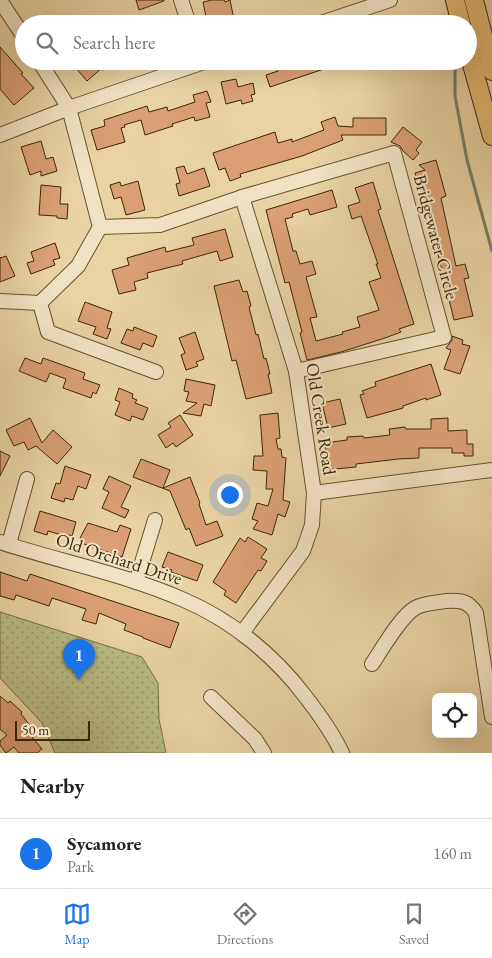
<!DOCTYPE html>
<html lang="en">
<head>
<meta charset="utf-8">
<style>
  :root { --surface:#fff; --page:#f2f2f2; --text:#222; --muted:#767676; --line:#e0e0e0; --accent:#1a73e8 }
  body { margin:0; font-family:"EB Garamond",serif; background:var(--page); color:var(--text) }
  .controls { position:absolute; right:15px; bottom:15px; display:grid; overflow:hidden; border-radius:8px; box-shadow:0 5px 20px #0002 }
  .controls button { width:45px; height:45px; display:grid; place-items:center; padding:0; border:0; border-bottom:1px solid var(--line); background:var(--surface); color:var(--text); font:25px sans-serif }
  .scale { position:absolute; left:15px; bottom:12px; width:75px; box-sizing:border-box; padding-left:5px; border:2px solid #3d2805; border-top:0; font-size:14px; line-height:18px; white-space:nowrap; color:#3d2805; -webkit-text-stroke:4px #f1e2c4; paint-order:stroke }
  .you { position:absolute; left:229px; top:494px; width:18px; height:18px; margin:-12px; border:4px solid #fff; border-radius:50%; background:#1a73e8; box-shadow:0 0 0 8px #1a73e833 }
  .badge { display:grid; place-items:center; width:32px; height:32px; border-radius:50%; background:var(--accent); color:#fff; font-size:16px; font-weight:700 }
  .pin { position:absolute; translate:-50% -41px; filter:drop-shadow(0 1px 2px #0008) }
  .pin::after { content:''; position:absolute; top:26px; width:18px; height:15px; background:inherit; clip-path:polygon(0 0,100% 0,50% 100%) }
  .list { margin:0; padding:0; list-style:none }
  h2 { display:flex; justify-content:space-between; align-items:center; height:65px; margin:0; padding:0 20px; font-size:21px }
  h2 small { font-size:16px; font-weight:400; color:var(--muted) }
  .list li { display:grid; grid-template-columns:32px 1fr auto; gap:15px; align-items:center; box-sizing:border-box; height:70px; padding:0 20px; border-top:1px solid var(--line) }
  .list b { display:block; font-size:19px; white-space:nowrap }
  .list p { margin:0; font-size:16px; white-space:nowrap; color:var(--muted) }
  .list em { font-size:16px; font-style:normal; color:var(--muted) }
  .icon { flex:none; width:28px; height:28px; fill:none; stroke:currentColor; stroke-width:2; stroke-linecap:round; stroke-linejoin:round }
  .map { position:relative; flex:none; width:492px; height:753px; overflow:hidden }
  .search { position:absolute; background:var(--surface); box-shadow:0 5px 20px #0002; left:15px; right:15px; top:15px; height:55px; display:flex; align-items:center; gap:12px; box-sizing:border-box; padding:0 18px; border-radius:28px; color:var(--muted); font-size:19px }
  .sheet { height:135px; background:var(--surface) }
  nav { display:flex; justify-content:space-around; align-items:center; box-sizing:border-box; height:70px; border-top:1px solid var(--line); background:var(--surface); font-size:14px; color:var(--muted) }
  nav a { display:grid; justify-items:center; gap:2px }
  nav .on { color:var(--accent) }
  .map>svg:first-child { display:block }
  .park { fill:url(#park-dots); stroke:#7a7245 }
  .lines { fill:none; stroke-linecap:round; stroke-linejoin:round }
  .stream { stroke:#737e65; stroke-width:3 }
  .building { fill:#da9f75; stroke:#3d2805 }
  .minor-casing { stroke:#68522d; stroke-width:16 }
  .major-casing { stroke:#3d2805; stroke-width:20 }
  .minor { stroke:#f1e2c4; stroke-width:14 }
  .major { stroke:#e4b972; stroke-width:18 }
  .labels { text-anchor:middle; stroke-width:4; stroke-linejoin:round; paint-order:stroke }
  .street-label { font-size:18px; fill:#3d2805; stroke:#f1e2c4 }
</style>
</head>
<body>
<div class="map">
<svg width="492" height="753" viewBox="0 0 492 753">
  <defs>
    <pattern id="park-dots" width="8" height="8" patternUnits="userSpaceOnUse" patternTransform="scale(1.25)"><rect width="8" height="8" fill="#b8bb85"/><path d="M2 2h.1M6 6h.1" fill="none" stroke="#97986b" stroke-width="1.8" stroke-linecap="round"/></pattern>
  </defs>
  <rect width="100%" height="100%" fill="#e9d2a4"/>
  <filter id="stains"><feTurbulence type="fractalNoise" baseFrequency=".004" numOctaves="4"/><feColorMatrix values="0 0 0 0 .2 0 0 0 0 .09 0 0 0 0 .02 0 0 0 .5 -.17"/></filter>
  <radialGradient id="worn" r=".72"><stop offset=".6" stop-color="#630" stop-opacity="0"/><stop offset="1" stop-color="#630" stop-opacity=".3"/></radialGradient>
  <polygon class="park" points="0,612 142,657 158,683 159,719 166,753 55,753 42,723 0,678"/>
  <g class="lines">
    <polyline class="stream" points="455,61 455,96 467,160 492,251"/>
  </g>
  <g class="building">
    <polygon points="136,0 164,0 164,1 139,10"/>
    <polygon points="212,0 224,0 225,2 230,0 235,24 215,24 214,16 206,17 203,2"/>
    <polygon points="0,47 23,73 21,74 34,88 14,105 0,89"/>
    <polygon points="70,61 98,61 103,67 87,81"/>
    <polygon points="285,61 345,61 345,62 270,87 266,75 278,71 276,67 285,64"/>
    <polygon points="236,79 238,87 253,83 255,94 251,95 253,101 242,104 241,100 226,104 221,82"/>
    <polygon points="207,91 211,102 206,103 210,117 195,121 194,117 172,124 173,126 145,135 141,120 124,125 125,127 121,128 125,142 97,150 91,130 105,126 104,120 147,106 149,112 167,107 168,111 195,102 193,95"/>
    <polygon points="335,117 338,126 353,127 353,118 386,118 386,135 341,135 343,140 302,156 240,174 241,177 230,181 225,168 219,170 213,153 275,132 278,143 292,139 292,142 324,130 321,122"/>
    <polygon points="403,127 422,142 416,150 419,153 413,160 403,151 400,146 391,142"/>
    <polygon points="41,141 46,159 53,157 57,171 41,176 41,171 30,175 21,147"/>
    <polygon points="436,160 446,196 441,198 456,266 465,264 469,278 464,279 473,316 454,320 435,242 432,242 422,204 418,192 420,192 415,173 425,170 419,165"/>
    <polygon points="184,166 187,174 204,168 210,186 179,196 176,184 180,183 176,168"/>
    <polygon points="138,181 145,210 126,215 121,197 114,199 110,185 120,182 121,186"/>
    <polygon points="373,182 381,209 378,210 414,324 399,329 401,332 385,338 341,352 307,360 300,333 302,332 289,282 285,283 266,210 332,190 337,207 310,215 308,209 292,214 293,217 285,219 293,251 296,251 300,264 312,261 316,274 306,277 317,317 310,318 316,341 343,334 342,332 360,327 357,317 379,310 369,282 381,278 376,264 378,264 361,216 352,219 348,206 360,202 355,188"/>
    <polygon points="41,185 61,187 60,204 68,204 67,219 57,218 57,216 39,215"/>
    <polygon points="225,229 233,257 220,261 217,251 182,261 183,264 147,273 148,278 134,282 136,290 119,294 112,270 129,265 127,258 165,247 166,252 194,245 192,238"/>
    <polygon points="55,243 60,258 53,260 55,265 31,274 27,263 34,261 31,252"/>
    <polygon points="6,256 15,276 0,282 0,258"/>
    <polygon points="239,280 243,292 247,291 251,306 249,307 256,335 258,334 264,359 266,358 270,374 268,374 272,393 246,399 236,360 232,361 214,286"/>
    <polygon points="85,302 112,312 107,328 111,329 107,339 93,334 96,327 78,321"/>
    <polygon points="134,327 157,336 153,347 143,343 140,350 121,343 127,329 133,331"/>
    <polygon points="195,332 204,359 196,362 198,366 186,370 181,355 185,353 179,338"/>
    <polygon points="452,336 463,340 462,344 470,346 460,374 444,369 451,350 446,348 452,340"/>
    <polygon points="25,358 41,364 43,358 85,373 83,379 100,385 96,394 93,392 91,398 63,388 66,379 50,373 46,382 19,371"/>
    <polygon points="431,364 441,395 426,400 426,398 403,406 403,408 367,418 360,395 364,394 362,391 376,386 375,382"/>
    <polygon points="186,379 215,385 211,406 204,404 201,416 183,413 197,403 186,401 189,392 184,391"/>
    <polygon points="119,388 133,394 132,398 137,400 135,403 148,408 143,420 132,416 130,421 115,415 120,402 115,400"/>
    <polygon points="340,399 346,424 328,428 322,403"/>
    <polygon points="278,413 280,438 276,439 278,449 281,449 282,457 286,458 283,500 290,502 285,517 278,514 272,535 253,529 258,521 252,519 257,503 268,506 273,489 266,489 267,471 253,470 254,456 263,456 260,415"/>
    <polygon points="180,415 193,435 176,447 173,443 166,448 158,435 171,427 168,423"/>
    <polygon points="30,418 42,443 53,430 72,447 57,464 36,446 28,450 24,442 14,446 6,430"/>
    <polygon points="448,418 448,431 467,430 467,444 473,444 473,456 464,456 464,453 452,453 452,448 419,448 419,458 398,459 356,464 356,467 324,470 323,457 327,457 325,443 347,440 347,437 363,436 364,438 390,435 389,429 405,427 406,429 431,429 431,419"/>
    <polygon points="0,451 10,456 0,476"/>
    <polygon points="141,459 170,470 163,488 190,477 200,503 199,504 206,525 217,521 223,536 196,546 189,528 186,530 170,491 133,477"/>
    <polygon points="65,466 91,475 86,489 78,486 73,500 65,498 64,502 51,498 56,483 60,484"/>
    <polygon points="109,476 131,486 121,507 129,510 125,518 102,508 109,492 103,489"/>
    <polygon points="40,511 76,522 72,536 66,534 65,536 48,531 47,535 34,531"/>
    <polygon points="88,523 117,532 120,525 131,529 122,557 81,543 83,539 80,538"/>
    <polygon points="248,537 267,549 261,558 267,561 261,571 258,570 236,603 224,595 226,591 213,582 240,538 245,542"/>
    <polygon points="168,552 203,565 197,581 171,572 172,570 162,567"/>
    <polygon points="0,572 27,581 30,574 179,623 170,648 143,638 143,637 124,630 126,624 99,613 96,624 82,620 86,609 52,598 49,606 16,595 14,600 0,596"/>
    <polygon points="0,696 8,703 10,701 22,712 21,714 36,733 32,737 42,749 37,753 19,753 14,747 6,753 0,745 0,741 7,735 0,729"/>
  </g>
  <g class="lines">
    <defs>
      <g id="minor">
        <polyline points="181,0 189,24"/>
        <polyline points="1,2 24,37"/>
        <polyline points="318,24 390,0"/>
        <polyline points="0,135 69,108 207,61"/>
        <polyline points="242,197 296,371 314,493 312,525 303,551 242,633"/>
        <polyline points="100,227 160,225 242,197 394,153 444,337 296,371"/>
        <polyline points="0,301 40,303 78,266 100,227 69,108 39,61"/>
        <polyline points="40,303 48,332 156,372"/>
        <polyline points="314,493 492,470"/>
        <path d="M0,542C61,562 125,574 184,600C231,620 274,655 305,696C319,714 332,732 342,753"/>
        <polyline points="9,544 27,479"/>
        <polyline points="136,582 155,520"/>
        <path d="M372,664C382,649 401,616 415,608C424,603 436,603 446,601C461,600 468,601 476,613L492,717"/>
        <polyline points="211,697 255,739 264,753"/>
      </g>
      <g id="major">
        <polyline points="455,0 461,24"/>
        <polyline points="474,0 492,71"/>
        <polyline points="468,50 492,136"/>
      </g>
    </defs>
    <use href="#minor" class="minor-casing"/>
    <use href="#major" class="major-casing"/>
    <use href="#minor" class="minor"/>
    <use href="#major" class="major"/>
  </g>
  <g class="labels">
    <g class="street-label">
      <text transform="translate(436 237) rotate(75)" y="6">Bridgewater Circle</text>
      <text transform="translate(321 419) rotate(81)" y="6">Old Creek Road</text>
      <text transform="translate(119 559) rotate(18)" y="6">Old Orchard Drive</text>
    </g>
  </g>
  <rect width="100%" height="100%" filter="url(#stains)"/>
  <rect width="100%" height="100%" fill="url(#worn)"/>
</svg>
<div class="controls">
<button><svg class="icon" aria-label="locate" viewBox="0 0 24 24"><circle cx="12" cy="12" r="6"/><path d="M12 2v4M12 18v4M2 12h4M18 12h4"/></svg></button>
</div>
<div class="scale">50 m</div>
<div class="you"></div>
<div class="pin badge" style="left:79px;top:680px">1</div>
<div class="search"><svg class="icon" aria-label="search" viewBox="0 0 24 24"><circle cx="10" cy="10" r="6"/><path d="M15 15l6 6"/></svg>Search here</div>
</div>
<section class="sheet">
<h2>Nearby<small></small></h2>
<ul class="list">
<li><span class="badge">1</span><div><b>Sycamore</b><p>Park</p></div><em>160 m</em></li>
</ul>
</section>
<nav>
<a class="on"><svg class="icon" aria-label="map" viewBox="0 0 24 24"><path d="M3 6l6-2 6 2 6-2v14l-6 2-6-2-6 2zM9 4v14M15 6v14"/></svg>Map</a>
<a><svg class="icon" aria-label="directions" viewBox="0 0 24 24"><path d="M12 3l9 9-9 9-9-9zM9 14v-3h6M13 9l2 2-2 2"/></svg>Directions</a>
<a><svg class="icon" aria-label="saved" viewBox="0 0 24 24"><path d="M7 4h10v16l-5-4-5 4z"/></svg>Saved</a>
</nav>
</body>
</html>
